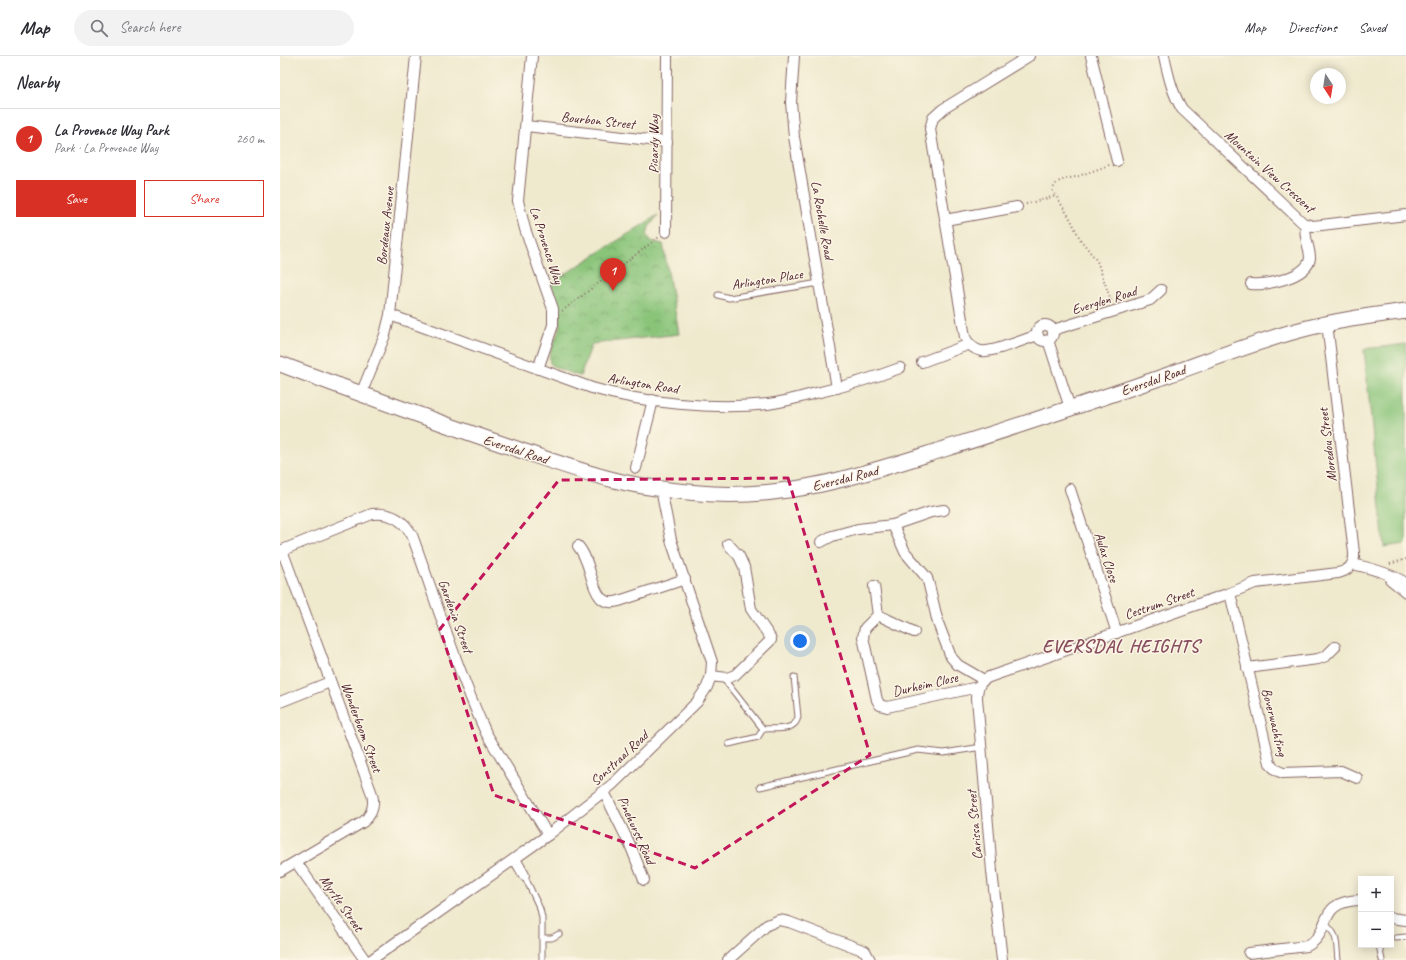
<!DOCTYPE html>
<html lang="en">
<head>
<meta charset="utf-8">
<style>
  :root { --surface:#fff; --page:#f2f2f3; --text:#2b2b33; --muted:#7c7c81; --line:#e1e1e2; --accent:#d93025 }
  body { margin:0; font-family:Caveat,sans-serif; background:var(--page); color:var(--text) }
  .controls { position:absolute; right:12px; bottom:12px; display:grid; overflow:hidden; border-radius:0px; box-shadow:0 2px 10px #0003 }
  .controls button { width:36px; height:36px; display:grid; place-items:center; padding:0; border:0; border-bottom:1px solid var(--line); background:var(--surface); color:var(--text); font:20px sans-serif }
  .compass { position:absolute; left:1030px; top:12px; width:36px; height:36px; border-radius:50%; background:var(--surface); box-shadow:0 2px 10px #0003; rotate:168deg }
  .you { position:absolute; left:520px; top:585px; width:14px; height:14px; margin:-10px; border:3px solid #fff; border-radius:50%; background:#1a73e8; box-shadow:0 0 0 6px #1a73e833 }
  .badge { display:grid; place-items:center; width:26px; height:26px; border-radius:50%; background:var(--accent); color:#fff; font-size:13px; font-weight:700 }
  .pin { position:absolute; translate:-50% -33px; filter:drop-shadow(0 1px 2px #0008) }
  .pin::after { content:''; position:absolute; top:21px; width:14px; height:12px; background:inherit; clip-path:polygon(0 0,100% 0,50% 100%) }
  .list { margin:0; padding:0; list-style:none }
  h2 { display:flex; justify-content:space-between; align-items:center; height:52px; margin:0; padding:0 16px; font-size:17px }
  h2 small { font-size:13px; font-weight:400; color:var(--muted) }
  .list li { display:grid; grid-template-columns:26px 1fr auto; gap:12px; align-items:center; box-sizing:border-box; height:60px; padding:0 16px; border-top:1px solid var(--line) }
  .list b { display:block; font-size:15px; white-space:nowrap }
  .list p { margin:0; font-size:13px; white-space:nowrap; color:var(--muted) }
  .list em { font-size:13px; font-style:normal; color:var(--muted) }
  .actions { display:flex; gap:8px; padding:12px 16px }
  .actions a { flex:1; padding:9px 0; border:1px solid var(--accent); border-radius:0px; text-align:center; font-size:14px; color:var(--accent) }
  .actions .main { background:var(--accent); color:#fff }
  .icon { flex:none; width:22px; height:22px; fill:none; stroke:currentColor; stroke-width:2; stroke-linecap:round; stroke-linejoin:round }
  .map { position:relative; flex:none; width:1126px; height:904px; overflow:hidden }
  header { display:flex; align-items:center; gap:24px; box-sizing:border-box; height:56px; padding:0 20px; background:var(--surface); border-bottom:1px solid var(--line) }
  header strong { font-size:19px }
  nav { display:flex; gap:22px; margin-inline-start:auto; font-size:14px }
  .search { width:280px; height:36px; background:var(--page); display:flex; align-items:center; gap:10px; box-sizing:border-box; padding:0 14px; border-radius:22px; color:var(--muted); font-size:15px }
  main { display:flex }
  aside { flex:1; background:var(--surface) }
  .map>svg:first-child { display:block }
  .grass { fill:#89c479; stroke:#6a7252 }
  .park { fill:url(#park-crowns); stroke:#6a7252 }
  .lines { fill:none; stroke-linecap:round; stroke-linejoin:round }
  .lane-casing { stroke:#846664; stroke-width:7 }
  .street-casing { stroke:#846664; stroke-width:12 }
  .secondary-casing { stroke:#846664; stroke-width:17 }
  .path { stroke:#846664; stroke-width:2; stroke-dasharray:1 3; stroke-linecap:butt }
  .lane { stroke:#fff; stroke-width:5 }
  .street { stroke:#fff; stroke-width:10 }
  .secondary { stroke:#fff; stroke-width:15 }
  .marked { fill:none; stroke:#c2185b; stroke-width:3; stroke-dasharray:8 5; stroke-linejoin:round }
  .labels { text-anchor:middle; stroke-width:3; stroke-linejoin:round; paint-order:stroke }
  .street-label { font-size:14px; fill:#4a1f2b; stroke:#fcf5e5 }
  .district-label { font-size:18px; font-weight:bold; letter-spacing:1px; fill:#884e5f; stroke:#fcf5e5 }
</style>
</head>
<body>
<header>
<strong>Map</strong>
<div class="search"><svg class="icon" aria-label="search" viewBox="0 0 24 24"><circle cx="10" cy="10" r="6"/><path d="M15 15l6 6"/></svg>Search here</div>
<nav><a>Map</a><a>Directions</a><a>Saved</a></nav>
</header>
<main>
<aside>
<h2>Nearby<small></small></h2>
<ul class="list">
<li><span class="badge">1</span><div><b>La Provence Way Park</b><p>Park · La Provence Way</p></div><em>260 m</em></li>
</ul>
<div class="actions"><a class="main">Save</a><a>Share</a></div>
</aside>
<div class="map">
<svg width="1126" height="904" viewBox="0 0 1126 904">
  <defs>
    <pattern id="park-crowns" width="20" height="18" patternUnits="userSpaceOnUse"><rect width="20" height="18" fill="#89c479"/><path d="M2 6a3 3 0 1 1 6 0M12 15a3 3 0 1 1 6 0" fill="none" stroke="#729f63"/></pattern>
  </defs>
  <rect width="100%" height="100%" fill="#fcf5e5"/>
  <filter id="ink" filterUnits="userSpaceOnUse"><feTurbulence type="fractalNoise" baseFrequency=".025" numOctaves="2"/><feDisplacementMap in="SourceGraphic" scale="8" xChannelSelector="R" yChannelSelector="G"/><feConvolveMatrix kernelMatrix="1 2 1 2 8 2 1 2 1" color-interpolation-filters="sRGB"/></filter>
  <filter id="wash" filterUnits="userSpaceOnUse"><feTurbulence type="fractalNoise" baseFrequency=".012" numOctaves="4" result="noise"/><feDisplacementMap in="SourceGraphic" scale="16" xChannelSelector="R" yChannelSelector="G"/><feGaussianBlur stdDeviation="0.9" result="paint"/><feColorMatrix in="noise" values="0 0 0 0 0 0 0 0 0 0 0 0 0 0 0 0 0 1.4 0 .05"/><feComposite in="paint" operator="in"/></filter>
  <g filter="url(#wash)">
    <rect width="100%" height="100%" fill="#efe9ce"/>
    <polygon class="grass" points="1126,288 1126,488 1104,491 1084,293"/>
    <path class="park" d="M378,159L369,171L367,179L371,185L383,188L399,278L312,288L300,320C294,318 275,313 271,308C265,300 277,282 279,273C282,257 276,242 271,227Z"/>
  </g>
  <g filter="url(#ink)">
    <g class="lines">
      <defs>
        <g id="lane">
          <polyline points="438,239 449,242 539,227"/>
          <path d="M443,622L483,673C495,672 515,676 518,661L514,621"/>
          <polyline points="449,688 478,681 483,673"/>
          <polyline points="480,731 638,694 664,697 702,691"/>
          <polyline points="244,819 260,853 262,862 262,904"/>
          <path d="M1044,868C1059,877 1056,889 1058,904"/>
          <polyline points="263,882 272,882 279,878"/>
          <polyline points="1116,882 1126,881"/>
          <polyline points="1099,889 1102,904"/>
        </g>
        <g id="street">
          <polyline points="252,0 238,145 245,173 273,253 273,269 258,313"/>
          <polyline points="514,0 511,46 514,81 557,332"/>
          <path d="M749,0L663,53L653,62L650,73L685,281C688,288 693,293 701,295C712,297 745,283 758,279"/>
          <polyline points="811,0 837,105"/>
          <path d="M884,0C888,18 892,37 902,53L1023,167L1033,170L1126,159"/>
          <polyline points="246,70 387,86"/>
          <polyline points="665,164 737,151"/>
          <polyline points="386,176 387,0"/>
          <path d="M971,228C986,230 1028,221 1030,202C1030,191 1023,180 1026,169"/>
          <path d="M110,259L312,332C363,347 435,354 488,348C503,346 518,342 532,338C562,331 591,323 620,312"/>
          <circle cx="765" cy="277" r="8"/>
          <polyline points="773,274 870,244 881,234"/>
          <polyline points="768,284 790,352"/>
          <polyline points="642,306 690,288"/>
          <polyline points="81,338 105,279 110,259 136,0"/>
          <polyline points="356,412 373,344"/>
          <polyline points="790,433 837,577"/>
          <polyline points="613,469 625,496 647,522 649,529 658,567 671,601 678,609 704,624"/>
          <polyline points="541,486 552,480 578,473 613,469 651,456 664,454"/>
          <path d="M298,490C311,505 310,530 321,542C326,547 332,547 339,545L405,523"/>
          <path d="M0,495L92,458C110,456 123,463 132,479C156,545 177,613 206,677L268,779"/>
          <path d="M1072,508C1091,512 1109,517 1126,527"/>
          <polyline points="1110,523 1126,536"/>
          <polyline points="594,530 598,559"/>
          <path d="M950,537L990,707C993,713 997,715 1003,717L1061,715L1077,722"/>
          <polyline points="634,576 598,559 585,572 583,581 597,644 600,649 607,651 698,631"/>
          <polyline points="967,612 1038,603 1046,600 1055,591"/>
          <polyline points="431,620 447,622 455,619 491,584 490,581 471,553 464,511 459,500 448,488"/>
          <polyline points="0,646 50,626"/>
          <polyline points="324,736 351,791 364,824"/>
          <polyline points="235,803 244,819"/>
          <polyline points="16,806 85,904"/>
          <path d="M0,815L83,766C92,759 95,750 92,738L2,494"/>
          <polyline points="1111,862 1126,864"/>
          <path d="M969,897L1027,890C1054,876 1034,845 1081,844"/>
          <polyline points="91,904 268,779 333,728 417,646 427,631 431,620 432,606 391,484 381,433"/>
          <polyline points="448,904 487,869 499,864 509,866 585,895 590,904"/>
          <path d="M722,904L712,815L697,642C697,631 700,625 709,621L950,537L975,527L1058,517C1068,515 1075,508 1074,497L1047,267"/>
        </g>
        <path id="secondary" d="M0,308C76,336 151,364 228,390C263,402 298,415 334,424C366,432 401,436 433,438C515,442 587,417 664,393C739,370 813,345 888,319C930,304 972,287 1016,275C1052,265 1089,260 1126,255"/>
      </defs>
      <use href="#lane" class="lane-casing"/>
      <use href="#street" class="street-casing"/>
      <use href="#secondary" class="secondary-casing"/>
      <g class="path">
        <path d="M829,109C819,113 809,116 799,120C790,123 774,122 773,135L791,164L800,183L817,205L832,247"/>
        <polyline points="746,148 776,140"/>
        <polyline points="282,255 379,181"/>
        <polyline points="1110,508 1126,503"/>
      </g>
      <use href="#lane" class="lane"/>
      <use href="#street" class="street"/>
      <use href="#secondary" class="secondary"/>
    </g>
  </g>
  <path class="marked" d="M508,422L590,699L415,812L214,739L160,573L279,424Z"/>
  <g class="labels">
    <g class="street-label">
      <text transform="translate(318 64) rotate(6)" y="5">Bourbon Street</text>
      <text transform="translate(373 88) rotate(-90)" y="5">Picardy Way</text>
      <text transform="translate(990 115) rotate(42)" y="5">Mountain View Crescent</text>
      <text transform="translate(543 164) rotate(80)" y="5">La Rochelle Road</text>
      <text transform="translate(105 170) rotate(-84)" y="5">Bordeaux Avenue</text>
      <text transform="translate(267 189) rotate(72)" y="5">La Provence Way</text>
      <text transform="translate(487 223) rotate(-9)" y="5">Arlington Place</text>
      <text transform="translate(824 244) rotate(-17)" y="5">Everglen Road</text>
      <text transform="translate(873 324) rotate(-19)" y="5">Eversdal Road</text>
      <text transform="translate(363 327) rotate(9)" y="5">Arlington Road</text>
      <text transform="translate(1047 389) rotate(-97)" y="5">Moredou Street</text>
      <text transform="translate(236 393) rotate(18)" y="5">Eversdal Road</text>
      <text transform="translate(565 422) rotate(-14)" y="5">Eversdal Road</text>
      <text transform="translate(827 501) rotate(72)" y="5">Aulax Close</text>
      <text transform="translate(879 547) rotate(-19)" y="5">Cestrum Street</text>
      <text transform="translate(176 560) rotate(70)" y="5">Gardenia Street</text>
      <text transform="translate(645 628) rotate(-13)" y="5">Durheim Close</text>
      <text transform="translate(995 666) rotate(76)" y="5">Boverwachting</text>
      <text transform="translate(82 671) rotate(70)" y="5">Wonderboom Street</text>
      <text transform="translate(339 702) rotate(-43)" y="5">Sonstraal Road</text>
      <text transform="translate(694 769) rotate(-95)" y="5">Carissa Street</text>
      <text transform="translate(357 774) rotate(66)" y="5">Pinehurst Road</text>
      <text transform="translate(62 847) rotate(55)" y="5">Myrtle Street</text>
    </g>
    <g class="district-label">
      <text x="841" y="596">EVERSDAL HEIGHTS</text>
    </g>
  </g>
</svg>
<div class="controls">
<button>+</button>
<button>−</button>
</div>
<svg class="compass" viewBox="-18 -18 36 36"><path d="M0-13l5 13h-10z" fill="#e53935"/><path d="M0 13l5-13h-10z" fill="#7c7c81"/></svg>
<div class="you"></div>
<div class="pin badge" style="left:333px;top:235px">1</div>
</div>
</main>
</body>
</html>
